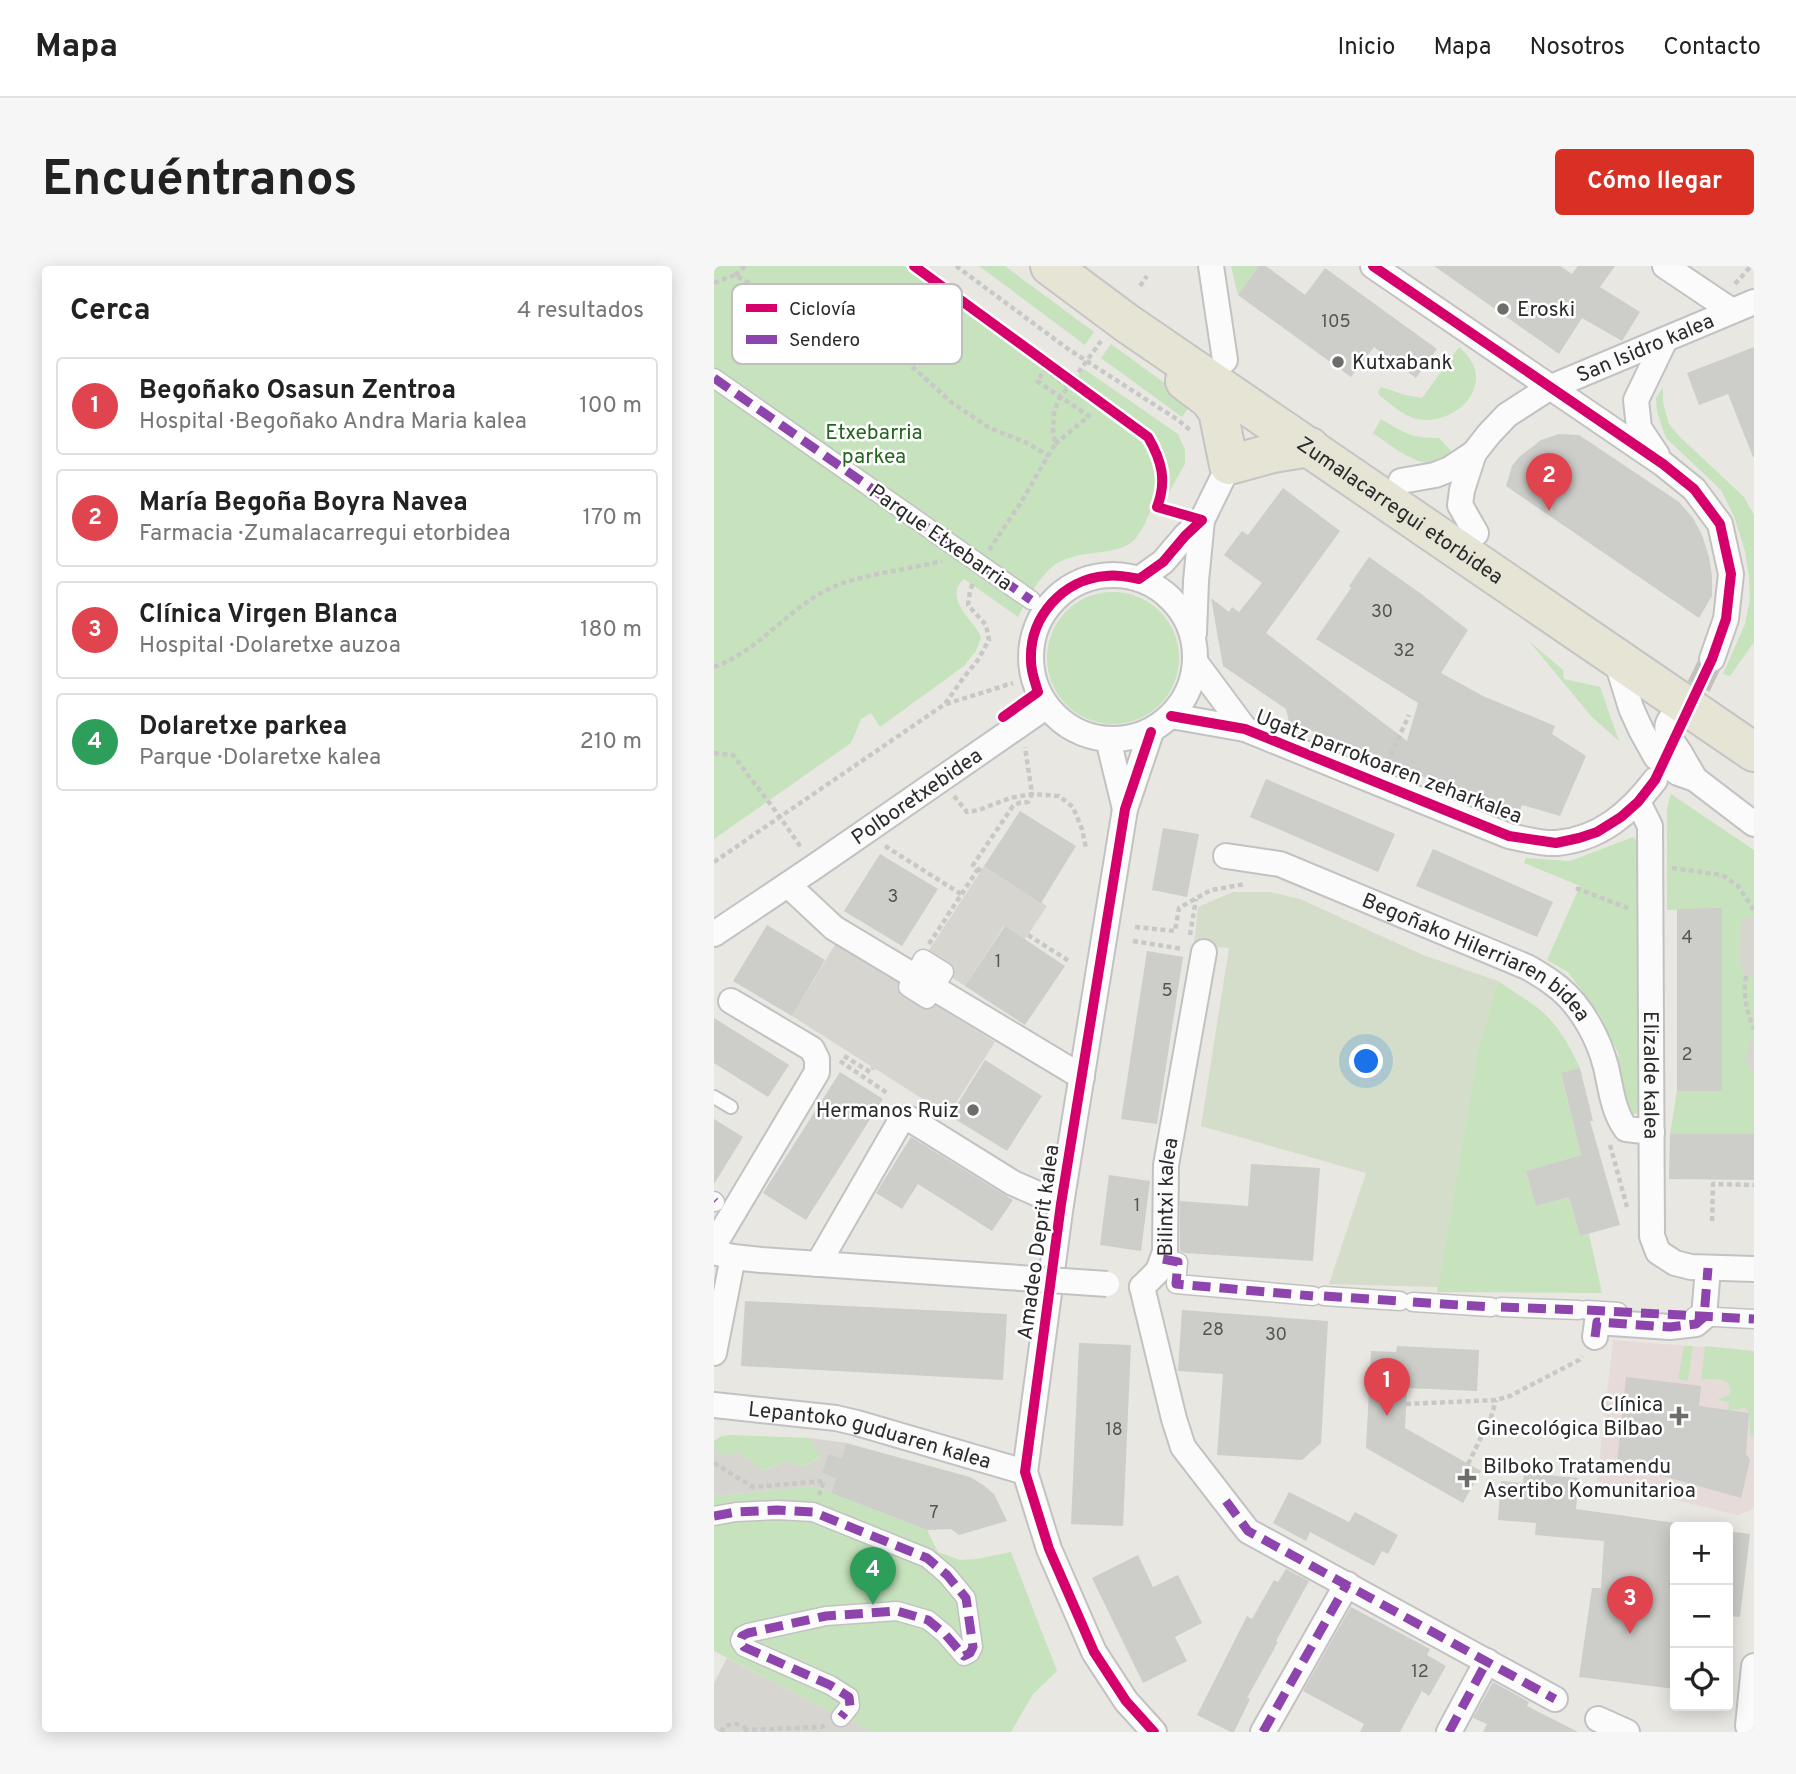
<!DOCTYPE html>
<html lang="es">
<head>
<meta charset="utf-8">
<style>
  :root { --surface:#fff; --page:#f6f6f6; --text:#222; --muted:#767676; --line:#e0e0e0; --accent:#d93025 }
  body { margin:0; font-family:Overpass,sans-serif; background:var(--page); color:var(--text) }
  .controls { position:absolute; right:21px; bottom:21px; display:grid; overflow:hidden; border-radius:7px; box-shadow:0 4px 18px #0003 }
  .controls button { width:63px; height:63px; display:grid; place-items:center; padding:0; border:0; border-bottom:2px solid var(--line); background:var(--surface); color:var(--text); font:35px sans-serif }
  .you { position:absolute; left:653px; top:796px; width:24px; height:24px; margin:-18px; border:5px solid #fff; border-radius:50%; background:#1a73e8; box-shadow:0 0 0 10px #1a73e833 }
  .badge { display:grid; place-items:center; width:46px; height:46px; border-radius:50%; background:var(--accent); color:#fff; font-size:23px; font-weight:700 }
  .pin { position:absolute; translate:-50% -58px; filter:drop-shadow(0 2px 4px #0008) }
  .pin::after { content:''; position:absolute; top:37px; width:24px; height:21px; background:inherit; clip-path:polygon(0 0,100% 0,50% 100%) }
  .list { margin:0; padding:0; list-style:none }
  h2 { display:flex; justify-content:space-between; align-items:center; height:91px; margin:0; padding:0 28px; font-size:30px }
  h2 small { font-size:23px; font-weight:400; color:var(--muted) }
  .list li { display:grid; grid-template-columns:46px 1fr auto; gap:21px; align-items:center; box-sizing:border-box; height:98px; margin:0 14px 14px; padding:0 14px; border:2px solid var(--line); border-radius:7px }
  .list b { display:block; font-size:26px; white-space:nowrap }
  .list p { margin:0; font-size:23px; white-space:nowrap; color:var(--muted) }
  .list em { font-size:23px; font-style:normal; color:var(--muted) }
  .icon { flex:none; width:38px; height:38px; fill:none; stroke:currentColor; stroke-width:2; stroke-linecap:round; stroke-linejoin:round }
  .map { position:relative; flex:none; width:1040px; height:1466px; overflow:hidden; border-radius:7px }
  header { display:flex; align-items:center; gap:42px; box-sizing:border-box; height:98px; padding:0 35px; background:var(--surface); border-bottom:2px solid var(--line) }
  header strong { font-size:33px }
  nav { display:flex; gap:38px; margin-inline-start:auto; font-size:24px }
  .intro { display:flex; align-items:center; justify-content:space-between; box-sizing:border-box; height:168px; padding:0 42px }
  h1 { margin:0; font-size:49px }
  .button { padding:18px 32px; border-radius:7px; background:var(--accent); color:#fff; font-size:24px; font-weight:700 }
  main { display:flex; gap:42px; padding:0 42px }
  aside { flex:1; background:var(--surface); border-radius:7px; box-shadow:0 4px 18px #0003 }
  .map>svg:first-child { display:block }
  .medical { fill:#e6dbd8 }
  .green { fill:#c6e3bd }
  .cemetery { fill:#d3ddca }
  .plaza { fill:#d7d5d0 }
  .building { fill:#cdcdc9 }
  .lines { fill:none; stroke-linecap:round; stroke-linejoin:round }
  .minor-tunnel { stroke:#c2c1bd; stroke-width:24; stroke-dasharray:24 12; stroke-linecap:butt }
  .service-casing { stroke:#c2c2c2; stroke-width:16 }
  .pedestrian-casing { stroke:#c2c2c2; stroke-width:21 }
  .minor-casing { stroke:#c2c2c2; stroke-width:28 }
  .primary-casing { stroke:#c5c4c2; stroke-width:42 }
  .path { stroke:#c8c8c7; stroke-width:4.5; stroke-dasharray:5 3.5; stroke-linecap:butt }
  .service { stroke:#fcfbfb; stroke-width:12 }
  .pedestrian { stroke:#fcfbfb; stroke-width:18 }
  .minor { stroke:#fcfbfb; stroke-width:24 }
  .primary { stroke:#e5e4d5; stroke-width:38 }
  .minor-bridge-casing { stroke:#c2c2c2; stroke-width:28; stroke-linecap:butt }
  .minor-bridge { stroke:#fcfbfb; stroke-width:24 }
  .quiet { stroke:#8e44ad; stroke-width:9; stroke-dasharray:18 9; stroke-linecap:butt }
  .cycleway-casing { stroke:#fff; stroke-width:15 }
  .cycleway { stroke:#d6006c; stroke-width:10 }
  .poi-dot { fill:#6d6d6b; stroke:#fff; stroke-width:2.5 }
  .labels { text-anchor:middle; stroke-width:5; stroke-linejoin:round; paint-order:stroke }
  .number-label { font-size:18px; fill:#555554 }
  .poi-label { font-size:21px; fill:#2b2b2b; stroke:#fff; text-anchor:start }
  .street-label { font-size:21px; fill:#2b2b2b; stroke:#fff }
  .park-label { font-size:21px; fill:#24651f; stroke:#fff }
  .key { fill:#fff; stroke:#bfbfbf; stroke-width:2 }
  .key-label { font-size:19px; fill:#2b2b2b }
</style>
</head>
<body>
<header>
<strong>Mapa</strong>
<nav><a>Inicio</a><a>Mapa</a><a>Nosotros</a><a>Contacto</a></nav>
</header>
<div class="intro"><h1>Encuéntranos</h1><a class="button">Cómo llegar</a></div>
<main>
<aside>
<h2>Cerca<small>4 resultados</small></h2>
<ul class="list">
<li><span class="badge" style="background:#e0444e">1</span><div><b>Begoñako Osasun Zentroa</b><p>Hospital · Begoñako Andra Maria kalea</p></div><em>100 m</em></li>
<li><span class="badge" style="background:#e0444e">2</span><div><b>María Begoña Boyra Navea</b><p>Farmacia · Zumalacarregui etorbidea</p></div><em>170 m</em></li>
<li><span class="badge" style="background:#e0444e">3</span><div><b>Clínica Virgen Blanca</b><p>Hospital · Dolaretxe auzoa</p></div><em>180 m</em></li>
<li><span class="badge" style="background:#2e9e5b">4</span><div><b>Dolaretxe parkea</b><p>Parque · Dolaretxe kalea</p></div><em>210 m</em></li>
</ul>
</aside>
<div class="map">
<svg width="1040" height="1466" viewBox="0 0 1040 1466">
  <rect width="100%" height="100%" fill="#e8e7e2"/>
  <polygon class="medical" points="899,1074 1040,1085 1040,1241 1035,1245 1024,1249 883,1215"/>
  <g class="green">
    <path d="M0,0H190L427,176C431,181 437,187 440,193C449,214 434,266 415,278C393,291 360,282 337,302C323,314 312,335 304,351L250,313C247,316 244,319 243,323C239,342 261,356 267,371L262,385L250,400L166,461L157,447L147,453L137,477L0,573Z"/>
    <polygon points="265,0 291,0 380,66 371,79"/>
    <polygon points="517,0 545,0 524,29"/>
    <polygon points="397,78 478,137 468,151 387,92"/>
    <path d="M745,81C753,88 761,98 762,109C764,138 729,159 703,153C689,150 676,137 665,129L664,126L667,121L691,129L708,132Z"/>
    <path d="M370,103L464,168L471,184V198L447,240C454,213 455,184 434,163C427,155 416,150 408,144C393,133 378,123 363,112Z"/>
    <polygon points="949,121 949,137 955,158 965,170 1030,231 1040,249 1040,376 1016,410 1009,408 1031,358 1036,333 1035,311 1031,285 1020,250 1007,224 952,172 943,146 942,132"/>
    <path d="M667,153C691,167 696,172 725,172L743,191C711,210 684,184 659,167Z"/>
    <circle cx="399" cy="392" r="66"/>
    <polygon points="815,375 849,404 850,413 886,421 905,475 877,450"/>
    <polygon points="957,528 1040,584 1040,868 956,868 963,825 1008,825 1008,643 953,644 953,542"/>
    <polygon points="919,571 925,578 924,586 932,588 928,847 918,848 911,845 897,797 905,789 886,749 854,706 833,694 866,620 810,597 812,592 856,595"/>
    <path d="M784,715C797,724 812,733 825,743C844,758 856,781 866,802L847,808L867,889L812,905L822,940L855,931L866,970L875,968L888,1027L723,1026L764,783Z"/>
    <polygon points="970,1080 979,1080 974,1115 964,1113"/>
    <path d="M991,1080L1040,1085V1171L1036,1170L1035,1147L1031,1142H1028L1025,1144L1017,1143V1146L1014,1145L1015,1136L1003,1134L1016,1129C1019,1110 1001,1114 987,1113Z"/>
    <polygon points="16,1169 96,1172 107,1190 91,1200 71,1196 48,1205 27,1188 6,1189 0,1181 0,1175 8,1170"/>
    <polygon points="103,1220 117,1227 213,1264 224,1286 246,1294 263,1293 297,1286 343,1405 319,1428 297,1466 160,1466 127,1451 0,1385 0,1230"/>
  </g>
  <polygon class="cemetery" points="519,626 556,626 586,633 709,689 784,715 764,783 724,1021 615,1018 652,907 487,860 515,682 480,679 484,641"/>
  <g class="plaza">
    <polygon points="270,600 333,640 311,673 290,660 251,720 209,693"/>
    <polygon points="1040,651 1040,710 1032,710 1029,708 1026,693 1027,652"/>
    <polygon points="122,677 281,776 234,849 78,750"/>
    <polygon points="1040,771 1040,807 1034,802 1032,794 1035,777"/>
    <polygon points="96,1172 132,1177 128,1192 114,1188 108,1207 122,1212 117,1227 103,1220 0,1230 0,1181 6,1189 27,1188 49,1205 71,1196 91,1200 106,1191"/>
    <polygon points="13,1392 127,1451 160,1466 0,1466 0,1417"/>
  </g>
  <g class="building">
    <polygon points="545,0 552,0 591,29 611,2 723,83 702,112 660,81 637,111 524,29"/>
    <polygon points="720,0 846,0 858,8 864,0 901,0 886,21 926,46 908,75 868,52 845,88"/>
    <polygon points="1040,81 1040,191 1039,191 1014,128 985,139 973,107"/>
    <polygon points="845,168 865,169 965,236 979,252 988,269 995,291 998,310 998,330 985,352 792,220 798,200 805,191 827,174"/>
    <polygon points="569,222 626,265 552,367 693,475 704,437 602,373 637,322 635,320 655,291 706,327 754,364 727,407 769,430 841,460 838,468 872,490 846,550 808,539 803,554 686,500 686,498 575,456 572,443 509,400 497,332 515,346 518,341 525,346 548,317 510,289 528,265 534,269"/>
    <polygon points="552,513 681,568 664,606 536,551"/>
    <polygon points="306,545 362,580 327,637 270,600"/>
    <polygon points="449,562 485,568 473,631 438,624"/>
    <polygon points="719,583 839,636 823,671 702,620"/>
    <polygon points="166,588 224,623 188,680 130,645"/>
    <polygon points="1008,642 1008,825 963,825 963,643"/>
    <polygon points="53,659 111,694 78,750 19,715"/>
    <polygon points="291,660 351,700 311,759 251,720"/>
    <polygon points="433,685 469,691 443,858 407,853"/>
    <polygon points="0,752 75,799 54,831 0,797"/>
    <polygon points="271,794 328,830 293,885 236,850"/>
    <polygon points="866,802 879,855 876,855 906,959 866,970 855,931 822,940 812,905 867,889 847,807"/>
    <polygon points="126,806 169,833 92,954 49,927"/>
    <polygon points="0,853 29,871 0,918"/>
    <polygon points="956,868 1040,868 1040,914 955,913"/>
    <polygon points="197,871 299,934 278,965 204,918 188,943 162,927"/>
    <polygon points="537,898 606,902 599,995 471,987 466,985 466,935 534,940"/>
    <polygon points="395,909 436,915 427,985 386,979"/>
    <polygon points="31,1035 293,1048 289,1114 27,1100"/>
    <polygon points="468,1044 614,1055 607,1177 588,1194 503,1189 509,1108 464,1105"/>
    <polygon points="365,1077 417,1079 409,1260 357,1258"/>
    <polygon points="683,1080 765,1084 763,1125 693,1122 691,1162 767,1205 749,1237 652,1182 657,1085 682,1086"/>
    <polygon points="912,1111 987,1120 985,1140 1035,1147 1032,1188 1036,1194 1027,1232 903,1197"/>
    <polygon points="132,1177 256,1211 269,1219 280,1228 293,1255 245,1269 237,1263 213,1264 117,1227 122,1212 108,1207 114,1188 128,1192"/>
    <polygon points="810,1207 865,1212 862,1243 961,1257 961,1423 865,1411 878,1322 887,1322 890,1275 821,1269 822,1257 784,1254 787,1215 809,1217"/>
    <polygon points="575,1226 635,1256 641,1246 684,1269 674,1288 668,1285 660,1300 596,1266 592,1275 559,1257"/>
    <polygon points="1014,1265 1036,1268 1026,1351 1014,1350"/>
    <polygon points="424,1289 439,1321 464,1309 488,1357 461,1371 473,1395 429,1417 378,1312"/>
    <polygon points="572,1303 595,1315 562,1375 564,1376 533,1432 536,1433 520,1466 517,1466 483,1449 533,1350 538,1353 560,1314 564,1316"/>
    <polygon points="637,1341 716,1383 713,1389 732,1400 715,1430 708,1425 686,1466 646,1466 650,1458 589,1425"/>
    <polygon points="779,1416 815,1436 813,1440 864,1466 769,1466 773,1458 759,1452"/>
  </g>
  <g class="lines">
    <polyline class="minor-tunnel" points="969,453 998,393"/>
    <defs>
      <polyline id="service" points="0,831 17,841"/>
      <g id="pedestrian">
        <polyline points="0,112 317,334"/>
        <polygon points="209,693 230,706 213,733 194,721"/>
        <polyline points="0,935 1,936"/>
        <polyline points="449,993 464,996 462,1018 599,1030"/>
        <polyline points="610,1030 686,1035"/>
        <polyline points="699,1036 777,1041"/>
        <polyline points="787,1041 865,1044"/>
        <polyline points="873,1044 904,1046"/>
        <polyline points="981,1050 1040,1053"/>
        <polyline points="0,1250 22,1246 63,1244 99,1246 213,1292 233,1309 252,1332 259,1381 256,1387 250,1390 231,1368 214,1354 183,1345 112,1350 34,1367 28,1370 26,1375 30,1381 116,1419 135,1431 136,1440 127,1451"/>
      </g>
      <g id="minor">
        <polyline points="497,0 511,94"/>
        <polyline points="659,0 949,198 980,223 1006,258 1017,308 1012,353 998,393"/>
        <polyline points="951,0 1018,45"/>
        <polyline points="760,187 748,224 746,239 762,267"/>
        <polyline points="943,189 925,162 922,134 951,74"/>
        <path id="s1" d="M687,215L721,209L736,203L760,187L775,168L793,149L835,122L1040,36"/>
        <circle cx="399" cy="391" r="82"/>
        <polyline points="425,313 449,296 471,270 488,254"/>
        <polyline points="480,367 482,315 488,254 515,199"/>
        <polyline points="902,393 917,442 927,464 942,491 964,507 981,513 1040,558"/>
        <polyline points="482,397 531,463"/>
        <path d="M972,441C945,456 951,466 966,487C971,496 976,504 981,513"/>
        <path d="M457,450L531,463L795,570C810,573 828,578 843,577C886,573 916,547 941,514"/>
        <polyline points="437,466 411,543 347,938 311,1206 335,1283 380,1386 412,1435 440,1466"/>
        <polyline points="394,473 411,543"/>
        <path id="s2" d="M924,536L936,560L938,970L944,986L961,997L977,1001L1040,1003"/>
        <path id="s3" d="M512,590L566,598L813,701C824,707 835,714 845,722C868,741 885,773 892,801C897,823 899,845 912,863L938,866"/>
        <polyline points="74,619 120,662 368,811"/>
        <path id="s4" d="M0,668L100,601L333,440"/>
        <polyline points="0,979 103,806 103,793 98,783 17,735"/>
        <polyline points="0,986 19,991 47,994 292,1011"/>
        <polyline points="104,998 187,854 196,853 299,917 347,938"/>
        <polyline points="428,1021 460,1153 469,1181 534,1265 841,1433"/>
        <path id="s5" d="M428,1021L444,1005L451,986L452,899L490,686"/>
        <polyline points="881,1071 883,1056 956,1061 982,1058 990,1051 994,1002"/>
        <polyline points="0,1087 19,991"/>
        <path id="s6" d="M0,1139L122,1152L143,1157L311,1206"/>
        <polyline points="884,1453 913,1466"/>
        <polyline points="1034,1460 1040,1400"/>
        <polyline points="549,1466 633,1318"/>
        <polyline points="735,1466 773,1395"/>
      </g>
      <g id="primary">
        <path id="s7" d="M336,0L414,58L1040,486"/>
        <polyline points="471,115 495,133 504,145 515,199 559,187 596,181"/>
      </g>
    </defs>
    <use href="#service" class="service-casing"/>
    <use href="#pedestrian" class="pedestrian-casing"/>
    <use href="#minor" class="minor-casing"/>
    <use href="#primary" class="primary-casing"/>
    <g class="path">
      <polyline points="242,0 354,83 464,154 476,164"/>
      <polyline points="21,9 31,0"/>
      <polyline points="0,17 21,9 49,25 77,57 90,67 111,77 138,78 173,84 192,95 237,136 274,161 313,177 335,190"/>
      <polyline points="1021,18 1037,0"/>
      <polyline points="426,20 433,10"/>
      <polyline points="341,178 375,150 323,115 331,104 354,121"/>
      <polyline points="275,284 306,238 341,178 339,164 340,147 344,135 387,75"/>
      <path d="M0,401C42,386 69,349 107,327C140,308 190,305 228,295"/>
      <polyline points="232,438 299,417"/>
      <polyline points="0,487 19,489 66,551 88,583"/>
      <polyline points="673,497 695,449"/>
      <polyline points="240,530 253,546 265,544 296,532 318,528 345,530 359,541 368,563 372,582"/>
      <polyline points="171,580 247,628"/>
      <polyline points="0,596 231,438 250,411 264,394 275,374 272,359 254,339 256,325 259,317"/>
      <polyline points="958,602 1008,609 1024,620 1040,644"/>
      <polyline points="267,605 259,599 299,540 305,537 314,536 318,528 311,481"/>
      <polyline points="862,622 916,643"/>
      <polyline points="421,661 461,665 465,642 497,624 532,618"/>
      <polyline points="314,669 355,695"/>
      <polyline points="476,669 482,633"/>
      <polyline points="419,675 469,683"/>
      <polyline points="215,678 264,603"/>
      <path d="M1032,710C1029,730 1032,744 1040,763"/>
      <polyline points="130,790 156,806 159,802"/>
      <polyline points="126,795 173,827"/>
      <polyline points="896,879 913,941"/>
      <polyline points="998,955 999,918 1040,919"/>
      <polyline points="692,1138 782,1134 796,1130 865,1094 868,1090"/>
      <polyline points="0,1197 39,1221 110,1215 105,1229"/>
      <polyline points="754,1198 777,1151 782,1134"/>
      <path d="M7,1466L11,1460C20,1457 25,1457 32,1463"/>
      <polyline points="31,1466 32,1464 108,1461 111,1459"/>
    </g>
    <use href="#service" class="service"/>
    <use href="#pedestrian" class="pedestrian"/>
    <use href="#minor" class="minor"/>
    <use href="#primary" class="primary"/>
    <defs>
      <polyline id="minor-bridge" points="292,1011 393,1018"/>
    </defs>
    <use href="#minor-bridge" class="minor-bridge-casing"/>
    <use href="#minor-bridge" class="minor-bridge"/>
    <g class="quiet">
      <polyline points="0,112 317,334"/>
      <polyline points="0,935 1,936"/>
      <polyline points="449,993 464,996 462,1018 599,1030"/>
      <polyline points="610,1030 686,1035"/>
      <polyline points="699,1036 777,1041"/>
      <polyline points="787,1041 865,1044"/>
      <polyline points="873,1044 1040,1053"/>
      <polyline points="881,1071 883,1056 956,1061 982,1058 990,1051 994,1002"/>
      <polyline points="512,1235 534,1265 841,1433"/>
      <polyline points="0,1250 22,1246 63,1244 99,1246 213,1292 233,1309 252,1332 259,1381 256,1387 250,1390 231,1368 214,1354 183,1345 112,1350 34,1367 28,1370 26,1375 30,1381 116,1419 135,1431 136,1440 127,1451"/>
      <polyline points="549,1466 633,1318"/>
      <polyline points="735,1466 773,1395"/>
    </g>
    <defs>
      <g id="cycleway">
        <path d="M200,0L434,171C448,195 453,215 443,241L488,254L471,270L449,296L425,313C414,311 403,308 392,310C349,313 315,351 317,395C317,406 321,416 324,426L289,451"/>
        <polyline points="457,450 531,463 795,570 842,577 865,572 883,566 907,551 924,536 941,514 998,393 1012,353 1017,308 1006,258 980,223 949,198 659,0"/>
        <polyline points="437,466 411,543 347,938 311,1206 335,1283 380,1386 412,1435 440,1466"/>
      </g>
    </defs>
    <use href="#cycleway" class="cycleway-casing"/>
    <use href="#cycleway" class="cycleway"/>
  </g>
  <g class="poi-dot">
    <circle cx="789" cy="43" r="7"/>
    <circle cx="624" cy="96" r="7"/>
    <circle cx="259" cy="844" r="7"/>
    <path d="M961.5 1139.5h7v7h7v7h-7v7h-7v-7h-7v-7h7z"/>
    <path d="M749.5 1201.5h7v7h7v7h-7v7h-7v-7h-7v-7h7z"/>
  </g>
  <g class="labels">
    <g class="number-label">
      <text x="622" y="61">105</text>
      <text x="668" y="351">30</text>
      <text x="690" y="390">32</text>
      <text x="179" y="636">3</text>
      <text x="973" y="677">4</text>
      <text x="284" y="701">1</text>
      <text x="453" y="730">5</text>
      <text x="973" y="794">2</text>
      <text x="423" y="945">1</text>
      <text x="499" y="1069">28</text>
      <text x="562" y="1074">30</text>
      <text x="400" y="1169">18</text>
      <text x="220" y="1252">7</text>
      <text x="706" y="1411">12</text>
    </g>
    <g class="poi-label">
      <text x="803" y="50">Eroski</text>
      <text x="638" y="103">Kutxabank</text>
      <text x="245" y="851" text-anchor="end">Hermanos Ruiz</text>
      <text x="949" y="1145" text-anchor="end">Clínica<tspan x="949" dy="24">Ginecológica Bilbao</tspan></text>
      <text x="769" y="1207">Bilboko Tratamendu<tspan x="769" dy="24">Asertibo Komunitarioa</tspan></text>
    </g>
    <g class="street-label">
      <text dy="7" stroke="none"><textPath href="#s1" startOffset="284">San Isidro kalea</textPath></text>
      <text dy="7" stroke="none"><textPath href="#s7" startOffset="427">Zumalacarregui etorbidea</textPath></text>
      <text transform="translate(227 271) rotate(35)" y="7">Parque Etxebarria</text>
      <text transform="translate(675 500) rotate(21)" y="7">Ugatz parrokoaren zeharkalea</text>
      <text dy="7" stroke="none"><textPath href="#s4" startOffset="245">Polboretxebidea</textPath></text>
      <text dy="7" stroke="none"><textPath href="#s3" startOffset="273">Begoñako Hilerriaren bidea</textPath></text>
      <text dy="7" stroke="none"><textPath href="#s2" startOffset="276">Elizalde kalea</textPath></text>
      <text dy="7" stroke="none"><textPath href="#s5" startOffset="98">Bilintxi kalea</textPath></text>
      <text transform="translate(324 976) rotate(-82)" y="7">Amadeo Deprit kalea</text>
      <text dy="7" stroke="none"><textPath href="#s6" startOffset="159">Lepantoko guduaren kalea</textPath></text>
    </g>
    <g class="park-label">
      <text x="160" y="173">Etxebarria<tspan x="160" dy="24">parkea</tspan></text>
    </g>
  </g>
  <rect x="18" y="18" width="230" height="80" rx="10" class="key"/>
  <rect x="32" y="38" width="31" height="8" fill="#d6006c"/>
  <rect x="32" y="69" width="31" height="9" fill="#8e44ad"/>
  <g class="key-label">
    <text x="75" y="49">Ciclovía</text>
    <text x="75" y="80">Sendero</text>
  </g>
</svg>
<div class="controls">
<button>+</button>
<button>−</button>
<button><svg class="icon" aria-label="locate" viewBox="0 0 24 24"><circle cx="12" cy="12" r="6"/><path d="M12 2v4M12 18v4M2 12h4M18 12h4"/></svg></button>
</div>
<div class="you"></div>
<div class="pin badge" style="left:673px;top:1150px;background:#e0444e">1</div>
<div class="pin badge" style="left:835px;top:245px;background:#e0444e">2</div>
<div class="pin badge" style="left:916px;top:1368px;background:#e0444e">3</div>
<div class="pin badge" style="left:159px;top:1339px;background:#2e9e5b">4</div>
</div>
</main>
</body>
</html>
